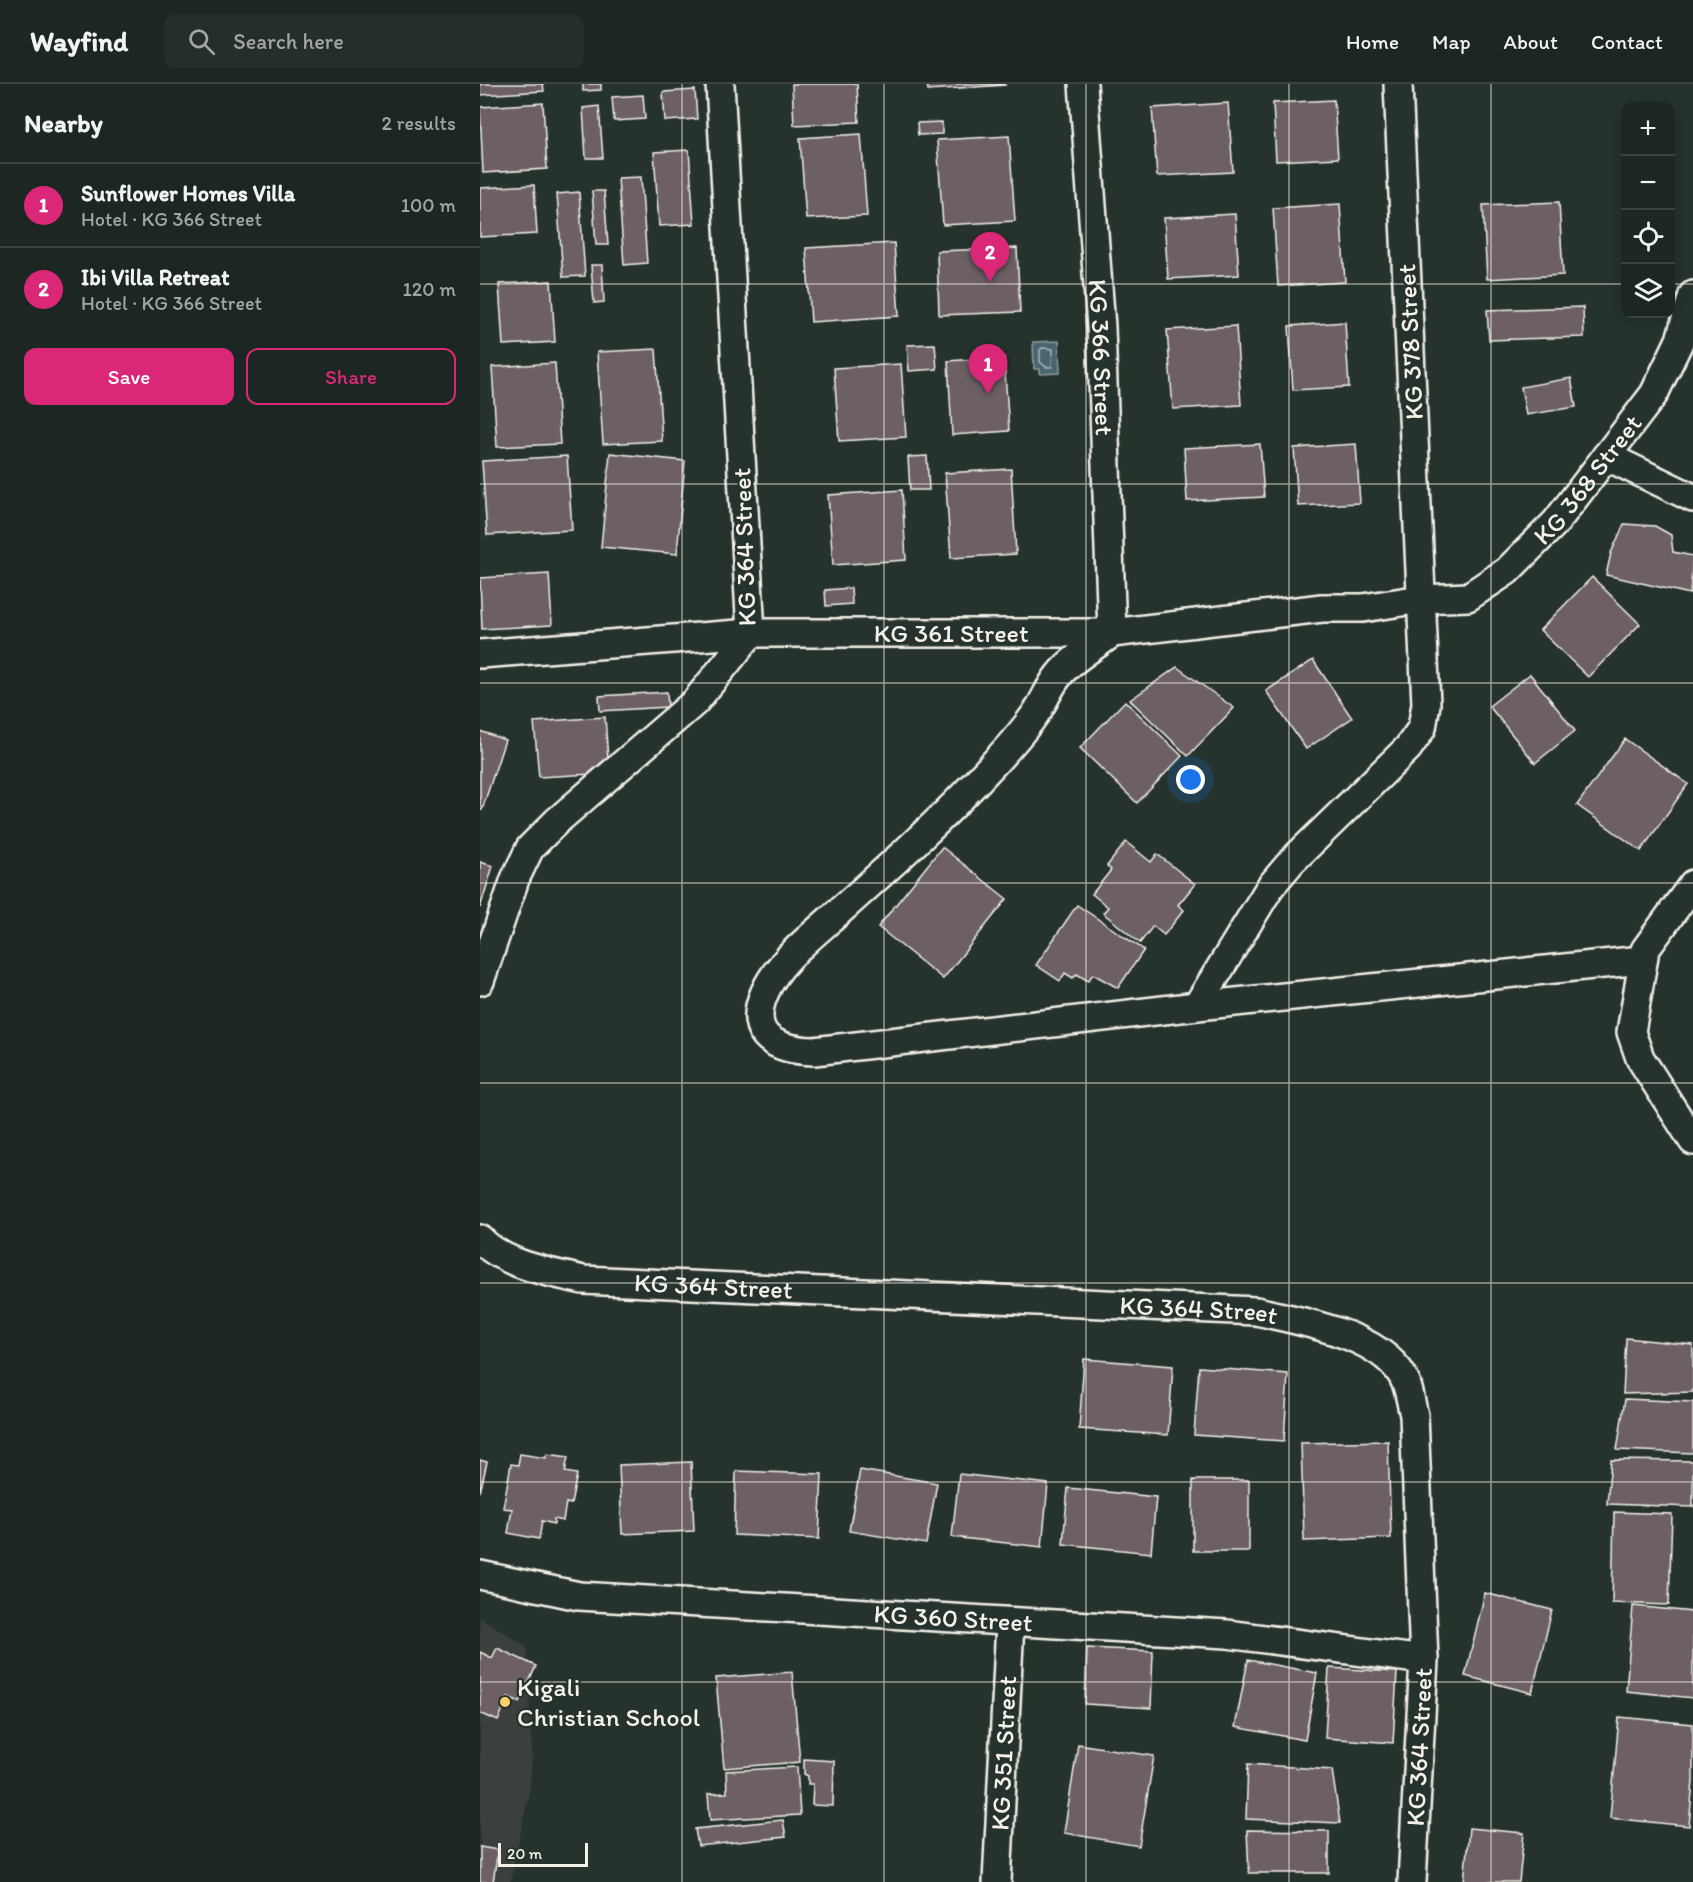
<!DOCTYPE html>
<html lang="en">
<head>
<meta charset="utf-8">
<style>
  :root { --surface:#1c2622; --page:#252e2a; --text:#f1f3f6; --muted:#a0a5a5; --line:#3a4340; --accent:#db2777 }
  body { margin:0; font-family:Itim,sans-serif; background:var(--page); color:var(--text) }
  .controls { position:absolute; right:18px; top:18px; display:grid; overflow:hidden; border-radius:12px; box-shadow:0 3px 15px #0003 }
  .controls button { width:54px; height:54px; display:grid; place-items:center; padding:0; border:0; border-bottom:2px solid var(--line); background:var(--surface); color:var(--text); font:30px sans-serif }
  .scale { position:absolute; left:18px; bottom:15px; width:90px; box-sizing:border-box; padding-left:6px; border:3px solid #f4f1e8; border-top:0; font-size:16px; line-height:21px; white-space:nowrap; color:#f4f1e8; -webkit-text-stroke:4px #26332d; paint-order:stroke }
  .you { position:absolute; left:711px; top:696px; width:21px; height:21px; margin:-15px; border:4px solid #fff; border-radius:50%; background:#1a73e8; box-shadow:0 0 0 9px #1a73e833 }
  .badge { display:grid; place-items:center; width:39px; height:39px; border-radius:50%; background:var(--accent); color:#fff; font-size:20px; font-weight:700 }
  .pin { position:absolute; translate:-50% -50px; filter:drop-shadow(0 2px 3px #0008) }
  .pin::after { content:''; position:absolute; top:32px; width:21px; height:18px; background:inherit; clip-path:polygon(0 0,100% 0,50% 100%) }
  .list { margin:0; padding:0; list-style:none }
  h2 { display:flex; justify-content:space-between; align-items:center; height:78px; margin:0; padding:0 24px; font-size:26px }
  h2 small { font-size:20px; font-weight:400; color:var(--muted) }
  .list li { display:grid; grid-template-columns:39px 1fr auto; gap:18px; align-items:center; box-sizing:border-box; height:84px; padding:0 24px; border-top:2px solid var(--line) }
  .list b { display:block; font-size:22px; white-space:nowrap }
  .list p { margin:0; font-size:20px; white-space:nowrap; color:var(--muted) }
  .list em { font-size:20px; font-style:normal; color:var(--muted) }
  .actions { display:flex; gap:12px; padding:18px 24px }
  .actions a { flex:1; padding:14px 0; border:2px solid var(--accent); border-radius:12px; text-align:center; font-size:21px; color:var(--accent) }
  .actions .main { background:var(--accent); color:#fff }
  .icon { flex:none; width:33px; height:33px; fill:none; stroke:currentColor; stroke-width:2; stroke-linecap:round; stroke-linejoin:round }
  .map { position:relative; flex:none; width:1213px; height:1798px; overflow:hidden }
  header { display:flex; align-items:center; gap:36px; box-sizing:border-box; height:84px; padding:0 30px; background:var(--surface); border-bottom:2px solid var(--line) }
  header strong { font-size:28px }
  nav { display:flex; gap:33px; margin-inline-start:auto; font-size:21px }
  .search { width:420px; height:54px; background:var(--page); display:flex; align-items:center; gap:15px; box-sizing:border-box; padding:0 21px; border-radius:12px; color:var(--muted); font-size:22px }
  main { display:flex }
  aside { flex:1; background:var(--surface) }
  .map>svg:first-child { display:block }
  .built { fill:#3b413e }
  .water { fill:#4a6570; stroke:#8e9da0; stroke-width:1.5 }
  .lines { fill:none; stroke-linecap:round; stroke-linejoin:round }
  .shore { stroke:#b0b9b8; stroke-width:1.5 }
  .building { fill:#6c6165; stroke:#f4f1e8; stroke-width:1.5 }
  .minor-casing { stroke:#f4f1e8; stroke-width:32 }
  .minor { stroke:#26332d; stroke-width:27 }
  .grid { fill:none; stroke:#f4f1e8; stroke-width:1.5; stroke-opacity:0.55 }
  .poi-dot { fill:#ffd166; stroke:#26332d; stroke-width:2 }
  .labels { text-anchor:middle; stroke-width:4.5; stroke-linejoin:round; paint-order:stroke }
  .street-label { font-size:26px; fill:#f4f1e8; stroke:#26332d }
  .poi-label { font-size:26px; fill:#f4f1e8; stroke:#26332d; text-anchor:start }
</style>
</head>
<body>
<header>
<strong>Wayfind</strong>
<div class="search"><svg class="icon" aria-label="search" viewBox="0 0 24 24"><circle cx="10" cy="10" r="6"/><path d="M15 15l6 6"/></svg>Search here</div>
<nav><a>Home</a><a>Map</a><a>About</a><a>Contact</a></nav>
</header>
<main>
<aside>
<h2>Nearby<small>2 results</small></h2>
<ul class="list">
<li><span class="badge">1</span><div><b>Sunflower Homes Villa</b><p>Hotel · KG 366 Street</p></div><em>100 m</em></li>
<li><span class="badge">2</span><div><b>Ibi Villa Retreat</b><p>Hotel · KG 366 Street</p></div><em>120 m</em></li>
</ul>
<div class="actions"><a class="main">Save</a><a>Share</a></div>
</aside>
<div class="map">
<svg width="1213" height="1798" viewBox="0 0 1213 1798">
  <rect width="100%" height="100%" fill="#26332d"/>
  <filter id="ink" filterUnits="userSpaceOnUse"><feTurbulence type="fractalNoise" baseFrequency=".0167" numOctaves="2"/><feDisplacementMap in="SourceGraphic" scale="12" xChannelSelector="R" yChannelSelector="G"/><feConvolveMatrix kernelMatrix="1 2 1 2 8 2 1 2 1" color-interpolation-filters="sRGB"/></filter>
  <g filter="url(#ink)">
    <polygon class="built" points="0,1533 47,1563 52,1673 49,1709 30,1798 0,1798"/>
    <polygon class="water" points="579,257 580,289 560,290 560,285 554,285 553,258"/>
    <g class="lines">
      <polygon class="shore" points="562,264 573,265 572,283 566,283 560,278 560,266"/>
    </g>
    <g class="building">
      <polygon points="0,0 63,0 64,7 0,11"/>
      <polygon points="103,0 121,0 121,6 103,7"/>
      <polygon points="312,0 377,0 379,38 314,41"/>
      <polygon points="447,0 524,0 525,1 448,6"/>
      <polygon points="215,6 217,35 185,37 183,8"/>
      <polygon points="163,11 165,35 134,37 132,13"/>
      <polygon points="854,16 858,74 796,77 793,19"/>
      <polygon points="63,19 67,85 3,89 0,23"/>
      <polygon points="748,19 753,88 677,92 672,24"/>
      <polygon points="119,22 123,74 106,74 103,24"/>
      <polygon points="462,38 462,50 438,51 437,39"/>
      <polygon points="381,50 387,132 326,135 320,54"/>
      <polygon points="529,52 535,137 463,141 457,56"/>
      <polygon points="209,66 214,140 179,142 174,68"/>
      <polygon points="161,93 167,179 144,181 138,94"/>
      <polygon points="54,101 57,150 0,153 0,104"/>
      <polygon points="112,107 124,107 128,161 116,161"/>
      <polygon points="99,108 105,192 83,193 77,110"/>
      <polygon points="1079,118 1083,191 1007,195 1003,121"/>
      <polygon points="860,120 865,198 798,202 793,124"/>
      <polygon points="755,130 759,191 688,195 684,134"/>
      <polygon points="414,159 419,232 331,238 326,164"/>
      <polygon points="537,164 540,228 459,231 457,167"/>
      <polygon points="111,181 122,181 124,218 114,219"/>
      <polygon points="71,197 75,258 23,261 19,200"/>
      <polygon points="1103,223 1104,253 1009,256 1007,226"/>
      <polygon points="865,238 869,303 813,306 809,242"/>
      <polygon points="756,242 761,321 693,325 687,246"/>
      <polygon points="455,260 457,285 429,287 427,261"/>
      <polygon points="176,265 182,357 123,360 117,268"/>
      <polygon points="524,273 529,347 472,351 468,277"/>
      <polygon points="75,279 80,360 17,363 12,283"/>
      <polygon points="421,280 426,353 359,357 354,284"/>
      <polygon points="1091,294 1096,323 1046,331 1041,303"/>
      <polygon points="780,360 784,413 707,417 704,364"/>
      <polygon points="876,360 880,419 818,422 814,364"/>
      <polygon points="130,369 205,377 197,470 121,463"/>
      <polygon points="87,372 92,446 7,451 2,377"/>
      <polygon points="447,372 449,406 430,406 428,373"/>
      <polygon points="531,385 536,470 471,474 465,389"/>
      <polygon points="422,406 426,476 353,481 348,411"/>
      <polygon points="1144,440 1175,442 1191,451 1193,468 1213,472 1210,510 1126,491 1131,469"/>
      <polygon points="69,490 72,541 2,545 0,494"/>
      <polygon points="1112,493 1160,540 1108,593 1060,546"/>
      <polygon points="371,504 372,520 346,522 345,506"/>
      <polygon points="833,576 872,634 826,665 786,607"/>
      <polygon points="697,583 754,624 708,672 650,616"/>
      <polygon points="1050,590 1095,647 1055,679 1009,622"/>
      <polygon points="187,608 188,623 120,627 119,612"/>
      <polygon points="645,617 702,672 657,719 600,664"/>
      <polygon points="125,633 129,689 59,693 54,638"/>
      <polygon points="0,647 25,656 2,726 0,726"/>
      <polygon points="1145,655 1208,700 1161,767 1097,721"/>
      <polygon points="646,758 671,778 677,770 715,800 698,821 704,826 684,851 673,842 660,859 623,829 628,823 612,810 631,786 627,782"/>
      <polygon points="462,763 527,815 463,895 398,843"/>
      <polygon points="0,778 13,782 0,824"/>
      <polygon points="597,821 664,866 638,904 613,890 608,897 597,890 593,894 585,889 580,897 556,881"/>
      <polygon points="1146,1254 1213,1261 1213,1308 1143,1310"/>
      <polygon points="604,1275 693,1282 688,1351 599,1345"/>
      <polygon points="719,1283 808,1290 804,1357 714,1351"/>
      <polygon points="1145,1315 1213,1318 1213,1369 1137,1366"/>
      <polygon points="908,1357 911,1454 824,1457 821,1359"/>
      <polygon points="40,1370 66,1374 67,1370 88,1373 85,1388 97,1390 91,1420 86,1419 83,1437 74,1435 74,1440 62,1437 59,1455 28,1449 32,1425 23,1424 31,1380 38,1381"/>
      <polygon points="0,1376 7,1378 0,1408"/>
      <polygon points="1131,1376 1213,1377 1213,1423 1127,1420"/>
      <polygon points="211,1378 214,1447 142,1450 139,1381"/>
      <polygon points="380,1386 457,1399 446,1460 369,1447"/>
      <polygon points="256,1387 342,1390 339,1455 254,1451"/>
      <polygon points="479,1390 568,1400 562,1463 472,1453"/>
      <rect x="713" y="1396" width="56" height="71"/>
      <polygon points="588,1404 676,1413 671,1469 583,1460"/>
      <polygon points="1134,1428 1192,1430 1189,1521 1132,1519"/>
      <polygon points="1005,1509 1072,1526 1052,1609 985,1592"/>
      <polygon points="1153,1522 1213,1528 1213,1614 1146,1607"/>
      <polygon points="17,1564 56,1582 40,1618 28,1613 18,1637 0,1629 0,1568 12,1574"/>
      <polygon points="607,1564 673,1567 671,1624 605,1620"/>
      <polygon points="768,1576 837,1589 825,1656 755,1643"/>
      <polygon points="849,1584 917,1588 913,1659 845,1654"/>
      <polygon points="312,1588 320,1678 244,1684 236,1594"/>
      <polygon points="1139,1633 1213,1640 1213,1697 1209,1742 1130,1734"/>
      <polygon points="598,1660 674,1672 659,1762 584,1749"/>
      <polygon points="324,1675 354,1677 353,1722 332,1721 333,1700 328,1700 328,1692 324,1690"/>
      <polygon points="768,1680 852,1686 860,1739 766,1735"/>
      <polygon points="317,1683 320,1731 230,1736 228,1710 247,1709 246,1687"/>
      <polygon points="303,1736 306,1753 218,1762 215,1745"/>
      <polygon points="989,1744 1044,1749 1039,1798 984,1798"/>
      <polygon points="767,1746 849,1747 849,1789 769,1789"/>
      <polygon points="0,1763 18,1766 13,1798 0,1798"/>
    </g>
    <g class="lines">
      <defs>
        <g id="minor">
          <path id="s1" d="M603,0L621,243L632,549C616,562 591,575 579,591C570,602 565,615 558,626C546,644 529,663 514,679C464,734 409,783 353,833C329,854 296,880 284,910C266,953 298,966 334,967L717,922L1162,876"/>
          <polyline points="1126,372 1213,414"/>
          <path id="s2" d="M0,570L271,549H632L842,524H883L941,515L988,513L1027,487L1076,438L1174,310L1200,256L1213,211"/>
          <polyline points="1213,800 1165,866 1151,948 1160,974 1213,1057"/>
          <polyline points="0,897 35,795 50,764 77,737 215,618 271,549 240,0"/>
          <polyline points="717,922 790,803 812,777 928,664 942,644 946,620 918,0"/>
          <path id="s3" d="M0,1155C24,1181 69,1188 103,1196L776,1227C820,1237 907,1251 926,1299C930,1309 931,1320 934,1331L944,1576L932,1798"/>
          <path id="s4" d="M0,1491L99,1512L747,1550L944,1576"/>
          <path id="s5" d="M517,1798L530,1539"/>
        </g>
      </defs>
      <use href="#minor" class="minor-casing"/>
      <use href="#minor" class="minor"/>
    </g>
  </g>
  <path class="grid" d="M202,0V1798M404,0V1798M606,0V1798M809,0V1798M1011,0V1798M0,200H1146M1190,200H1213M0,400H1213M0,599H1213M0,799H1213M0,999H1213M0,1199H1213M0,1398H1213M0,1598H1213"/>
  <circle class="poi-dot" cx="25" cy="1618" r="6"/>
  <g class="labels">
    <g class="street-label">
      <text transform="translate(930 258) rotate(-93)" y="9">KG 378 Street</text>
      <text dy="9" stroke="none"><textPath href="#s1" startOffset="274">KG 366 Street</textPath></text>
      <text dy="9" stroke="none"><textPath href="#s2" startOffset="1160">KG 368 Street</textPath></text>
      <text transform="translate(264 463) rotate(-92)" y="9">KG 364 Street</text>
      <text dy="9" stroke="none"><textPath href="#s2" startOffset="472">KG 361 Street</textPath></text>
      <text dy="9" stroke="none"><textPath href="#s3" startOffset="243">KG 364 Street</textPath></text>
      <text dy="9" stroke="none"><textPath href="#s3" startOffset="729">KG 364 Street</textPath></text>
      <text dy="9" stroke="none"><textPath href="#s4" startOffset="476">KG 360 Street</textPath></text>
      <text transform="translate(939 1663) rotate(-87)" y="9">KG 364 Street</text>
      <text dy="9" stroke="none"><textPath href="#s5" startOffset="129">KG 351 Street</textPath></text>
    </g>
    <g class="poi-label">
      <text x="37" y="1612">Kigali<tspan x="37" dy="30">Christian School</tspan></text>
    </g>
  </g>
</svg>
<div class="controls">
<button>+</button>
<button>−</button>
<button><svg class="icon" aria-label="locate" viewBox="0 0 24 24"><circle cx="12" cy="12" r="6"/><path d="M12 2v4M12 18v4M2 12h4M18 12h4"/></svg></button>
<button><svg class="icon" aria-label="layers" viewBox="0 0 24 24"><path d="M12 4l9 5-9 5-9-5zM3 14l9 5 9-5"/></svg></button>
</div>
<div class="scale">20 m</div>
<div class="you"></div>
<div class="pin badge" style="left:508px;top:310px">1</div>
<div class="pin badge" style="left:510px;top:198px">2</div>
</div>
</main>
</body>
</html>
